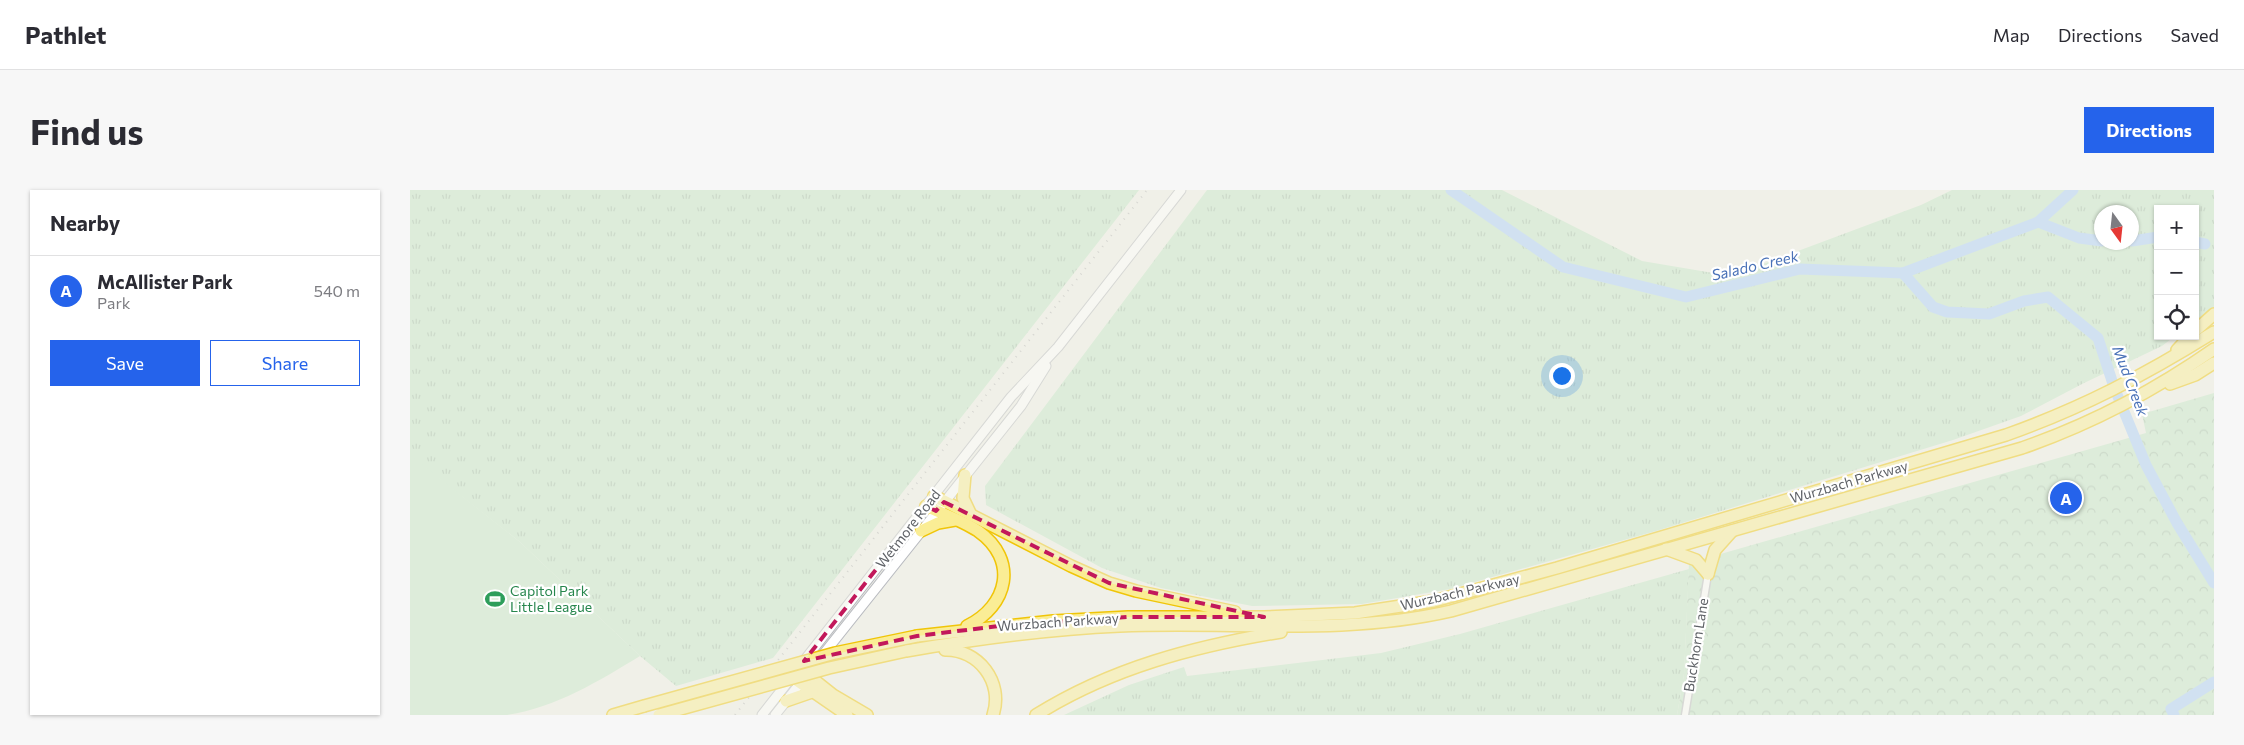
<!DOCTYPE html>
<html lang="en">
<head>
<meta charset="utf-8">
<style>
  :root { --surface:#fff; --page:#f7f7f7; --text:#2b2b33; --muted:#7c7c81; --line:#e1e1e2; --accent:#2563eb }
  body { margin:0; font-family:Commissioner,sans-serif; background:var(--page); color:var(--text) }
  .controls { position:absolute; right:15px; top:15px; display:grid; overflow:hidden; border-radius:0px; box-shadow:0 1px 4px #0004 }
  .controls button { width:45px; height:45px; display:grid; place-items:center; padding:0; border:0; border-bottom:1px solid var(--line); background:var(--surface); color:var(--text); font:25px sans-serif }
  .compass { position:absolute; left:1684px; top:15px; width:45px; height:45px; border-radius:50%; background:var(--surface); box-shadow:0 1px 4px #0004; rotate:165deg }
  .you { position:absolute; left:1151px; top:185px; width:18px; height:18px; margin:-12px; border:4px solid #fff; border-radius:50%; background:#1a73e8; box-shadow:0 0 0 8px #1a73e833 }
  .badge { display:grid; place-items:center; width:32px; height:32px; border-radius:50%; background:var(--accent); color:#fff; font-size:16px; font-weight:700 }
  .pin { position:absolute; translate:-50% -50%; border:2px solid #fff; box-shadow:0 1px 5px #0006 }
  .list { margin:0; padding:0; list-style:none }
  h2 { display:flex; justify-content:space-between; align-items:center; height:65px; margin:0; padding:0 20px; font-size:21px }
  h2 small { font-size:16px; font-weight:400; color:var(--muted) }
  .list li { display:grid; grid-template-columns:32px 1fr auto; gap:15px; align-items:center; box-sizing:border-box; height:70px; padding:0 20px; border-top:1px solid var(--line) }
  .list b { display:block; font-size:19px; white-space:nowrap }
  .list p { margin:0; font-size:16px; white-space:nowrap; color:var(--muted) }
  .list em { font-size:16px; font-style:normal; color:var(--muted) }
  .actions { display:flex; gap:10px; padding:15px 20px }
  .actions a { flex:1; padding:11px 0; border:1px solid var(--accent); border-radius:0px; text-align:center; font-size:18px; color:var(--accent) }
  .actions .main { background:var(--accent); color:#fff }
  .icon { flex:none; width:28px; height:28px; fill:none; stroke:currentColor; stroke-width:2; stroke-linecap:round; stroke-linejoin:round }
  .map { position:relative; flex:none; width:1804px; height:525px; overflow:hidden; border-radius:0px }
  header { display:flex; align-items:center; gap:30px; box-sizing:border-box; height:70px; padding:0 25px; background:var(--surface); border-bottom:1px solid var(--line) }
  header strong { font-size:24px }
  nav { display:flex; gap:28px; margin-inline-start:auto; font-size:18px }
  .intro { display:flex; align-items:center; justify-content:space-between; box-sizing:border-box; height:120px; padding:0 30px }
  h1 { margin:0; font-size:35px }
  .button { padding:12px 22px; border-radius:0px; background:var(--accent); color:#fff; font-size:18px; font-weight:700 }
  main { display:flex; gap:30px; padding:0 30px }
  aside { flex:1; background:var(--surface); border-radius:0px; box-shadow:0 1px 4px #0004 }
  .map>svg:first-child { display:block }
  .grass { fill:url(#grass-tufts); fill-rule:evenodd }
  .park { fill:url(#park-crowns) }
  .garden { fill:#c5e7ca }
  .lines { fill:none; stroke-linecap:round; stroke-linejoin:round }
  .river { stroke:#accffc; stroke-width:11 }
  .minor-casing { stroke:#babcc0; stroke-width:9 }
  .secondary-casing { stroke:#b9bbc0; stroke-width:11 }
  .motorway-casing { stroke:#f0c508; stroke-width:14 }
  .minor { stroke:#fff; stroke-width:6 }
  .secondary { stroke:#fff; stroke-width:9 }
  .motorway { stroke:#faed95; stroke-width:11 }
  .rail { stroke:#b6b6b7; stroke-width:2; stroke-dasharray:1 6; stroke-linecap:butt }
  .motorway-bridge-casing { stroke:#f0c508; stroke-width:14; stroke-linecap:butt }
  .motorway-bridge { stroke:#faed95; stroke-width:11 }
  .marked { fill:none; stroke:#c2185b; stroke-width:4; stroke-dasharray:10 6; stroke-linejoin:round }
  .labels { text-anchor:middle; stroke-width:4.5; stroke-linejoin:round; paint-order:stroke }
  .street-label { font-size:14px; fill:#5f6267; stroke:#fff }
  .leisure-label { font-size:14px; fill:#27864d; stroke:#fff; text-anchor:start }
  .water-label { font-size:15px; font-style:italic; fill:#4a72b8; stroke:#fff }
</style>
</head>
<body>
<header>
<strong>Pathlet</strong>
<nav><a>Map</a><a>Directions</a><a>Saved</a></nav>
</header>
<div class="intro"><h1>Find us</h1><a class="button">Directions</a></div>
<main>
<aside>
<h2>Nearby<small></small></h2>
<ul class="list">
<li><span class="badge">A</span><div><b>McAllister Park</b><p>Park</p></div><em>540 m</em></li>
</ul>
<div class="actions"><a class="main">Save</a><a>Share</a></div>
</aside>
<div class="map">
<svg width="1804" height="525" viewBox="0 0 1804 525">
  <defs>
    <pattern id="grass-tufts" width="24" height="20" patternUnits="userSpaceOnUse" patternTransform="scale(1.25)"><rect width="24" height="20" fill="#c5e7ca"/><path d="M3 7l-1-3M5 7V3M7 7l1-3M15 17l-1-3M17 17v-4M19 17l1-3" fill="none" stroke="#a3bfa8"/></pattern>
    <pattern id="park-crowns" width="20" height="18" patternUnits="userSpaceOnUse" patternTransform="scale(1.25)"><rect width="20" height="18" fill="#c5e7ca"/><path d="M2 6a3 3 0 1 1 6 0M12 15a3 3 0 1 1 6 0" fill="none" stroke="#a3bfa8"/></pattern>
  </defs>
  <rect width="100%" height="100%" fill="#f0f0e8"/>
  <g class="grass">
    <polygon points="0,0 729,0 363,468 266,496 230,466 110,352 0,266"/>
    <path d="M797,0H1092L1232,71L1321,86L1511,15L1542,0H1804V117L1785,131V19H1748V146H1765L1752,156L1674,193L1611,226L1543,250L1246,341L1040,399L952,414L842,416L751,398L692,378L576,315L575,296ZM1722,22V52H1692V22Z"/>
    <polygon points="1279,379 1274,484 1267,525 654,525 719,495 774,477 777,486 971,463 1050,444"/>
  </g>
  <polygon class="park" points="1804,203 1804,525 1267,525 1274,484 1279,373 1736,243 1732,224"/>
  <path class="garden" d="M0,265L110,352L230,466C189,491 145,518 97,525C66,525 31,525 0,525Z"/>
  <g class="lines">
    <g class="river">
      <polyline points="1041,0 1153,77 1276,107 1390,79 1493,83 1628,32 1663,0"/>
      <polyline points="1628,32 1669,48 1692,51"/>
      <polyline points="1722,51 1748,47"/>
      <polyline points="1699,52 1711,52"/>
      <polyline points="1785,52 1795,54"/>
      <polyline points="1493,83 1523,117 1537,122 1579,124 1614,111 1638,107 1688,148 1704,197 1736,275 1767,333 1804,393"/>
      <polyline points="1764,525 1761,519 1804,492"/>
    </g>
    <defs>
      <polyline id="minor" points="1275,525 1298,384"/>
      <g id="secondary">
        <polyline points="393,472 601,207 648,157 771,0"/>
        <polyline points="352,525 381,488"/>
        <polyline points="365,525 611,216 636,176"/>
      </g>
      <g id="motorway">
        <polyline points="1785,141 1804,124"/>
        <polyline points="1767,160 1780,146"/>
        <polyline points="1760,194 1785,185 1804,173"/>
        <polyline points="555,285 553,308 561,325"/>
        <polyline points="524,306 661,376 699,393 726,401 825,422"/>
        <path d="M516,316C533,324 553,331 568,341C609,370 598,416 557,436"/>
        <polyline points="511,341 528,333 545,330"/>
        <polyline points="1256,359 1286,370 1298,384"/>
        <polyline points="1298,384 1305,360 1322,341"/>
        <path d="M507,446L643,431L718,427H854L945,423L1024,411L1147,378L1596,245C1672,218 1735,185 1804,142"/>
        <path d="M535,460C568,459 594,492 583,525"/>
        <path d="M496,461C566,449 638,439 710,436C821,431 932,446 1041,421L1612,258C1681,234 1744,201 1804,159"/>
        <polyline points="389,478 423,505 457,525"/>
        <polyline points="382,487 437,525"/>
        <polyline points="376,511 402,502"/>
        <polyline points="203,525 234,516"/>
        <path d="M626,525C701,478 785,456 871,442"/>
      </g>
    </defs>
    <use href="#minor" class="minor-casing"/>
    <use href="#secondary" class="secondary-casing"/>
    <use href="#motorway" class="motorway-casing"/>
    <use href="#minor" class="minor"/>
    <use href="#secondary" class="secondary"/>
    <use href="#motorway" class="motorway"/>
    <polyline class="rail" points="325,525 737,0"/>
    <defs>
      <g id="motorway-bridge">
        <polyline points="234,516 425,463 507,446"/>
        <polyline points="249,525 419,478 496,461"/>
      </g>
    </defs>
    <use href="#motorway-bridge" class="motorway-bridge-casing"/>
    <use href="#motorway-bridge" class="motorway-bridge"/>
  </g>
  <path d="M0 0H1804V525H0ZM534,312L699,393L854,427H718L589,436L507,446L394,471L516,316L526,321Z" fill="#f0f0e8" fill-opacity=".55" fill-rule="evenodd"/>
  <path class="marked" d="M534,312L699,393L854,427H718L589,436L507,446L394,471L516,316L526,321Z"/>
  <defs>
    <symbol id="stadium-bare" viewBox="-9 -9 18 18"><path d="M0-5a6.5 5 0 1 0 0 10a6.5 5 0 1 0 0-10ZM-3.5-1.8h7v3.6h-7Z" fill="#2e9e5b" stroke="#fff" stroke-width="2.5" paint-order="stroke"/></symbol>
  </defs>
  <g fill-rule="evenodd">
    <use href="#stadium-bare" x="71" y="395" width="28" height="28"/>
  </g>
  <g class="labels">
    <g class="street-label">
      <text transform="translate(1439 292) rotate(-16)" y="5">Wurzbach Parkway</text>
      <text transform="translate(498 339) rotate(-52)" y="5">Wetmore Road</text>
      <text transform="translate(1050 402) rotate(-13)" y="5">Wurzbach Parkway</text>
      <text transform="translate(648 432) rotate(-4)" y="5">Wurzbach Parkway</text>
      <text transform="translate(1286 455) rotate(-81)" y="5">Buckhorn Lane</text>
    </g>
    <g class="leisure-label">
      <text x="100" y="406">Capitol Park<tspan x="100" dy="16">Little League</tspan></text>
    </g>
    <g class="water-label">
      <text transform="translate(1345 76) rotate(-13)" y="5">Salado Creek</text>
      <text transform="translate(1720 191) rotate(69)" y="5">Mud Creek</text>
    </g>
  </g>
</svg>
<div class="controls">
<button>+</button>
<button>−</button>
<button><svg class="icon" aria-label="locate" viewBox="0 0 24 24"><circle cx="12" cy="12" r="6"/><path d="M12 2v4M12 18v4M2 12h4M18 12h4"/></svg></button>
</div>
<svg class="compass" viewBox="-18 -18 36 36"><path d="M0-13l5 13h-10z" fill="#e53935"/><path d="M0 13l5-13h-10z" fill="#7c7c81"/></svg>
<div class="you"></div>
<div class="pin badge" style="left:1656px;top:308px">A</div>
</div>
</main>
</body>
</html>
